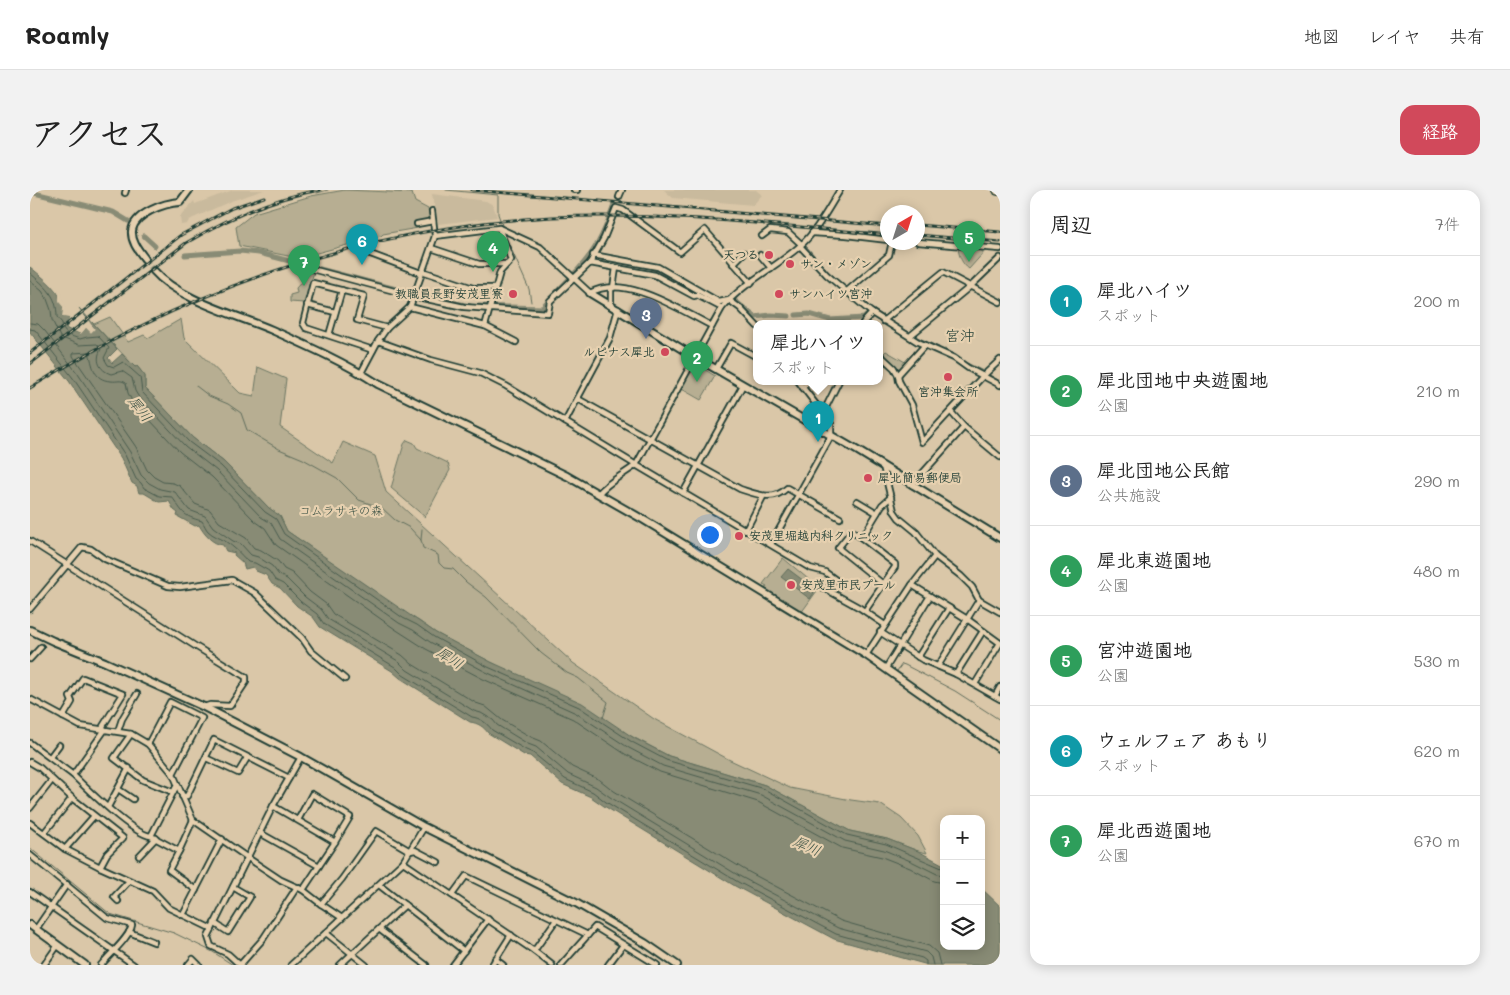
<!DOCTYPE html>
<html lang="ja">
<head>
<meta charset="utf-8">
<style>
  :root { --surface:#fff; --page:#f2f2f2; --text:#222; --muted:#767676; --line:#e0e0e0; --accent:#d1495b }
  body { margin:0; font-family:Mali,"Klee One",sans-serif; background:var(--page); color:var(--text) }
  .controls { position:absolute; right:15px; bottom:15px; display:grid; overflow:hidden; border-radius:10px; box-shadow:0 2px 12px #0003 }
  .controls button { width:45px; height:45px; display:grid; place-items:center; padding:0; border:0; border-bottom:1px solid var(--line); background:var(--surface); color:var(--text); font:25px sans-serif }
  .compass { position:absolute; left:850px; top:15px; width:45px; height:45px; border-radius:50%; background:var(--surface); box-shadow:0 2px 12px #0003; rotate:39deg }
  .you { position:absolute; left:679px; top:344px; width:18px; height:18px; margin:-12px; border:4px solid #fff; border-radius:50%; background:#1a73e8; box-shadow:0 0 0 8px #1a73e833 }
  .badge { display:grid; place-items:center; width:32px; height:32px; border-radius:50%; background:var(--accent); color:#fff; font-size:16px; font-weight:700 }
  .pin { position:absolute; translate:-50% -41px; filter:drop-shadow(0 1px 2px #0008) }
  .pin::after { content:''; position:absolute; top:26px; width:18px; height:15px; background:inherit; clip-path:polygon(0 0,100% 0,50% 100%) }
  .popup { position:absolute; left:723px; top:130px; width:130px; height:65px; box-sizing:border-box; display:grid; place-content:center; border-radius:10px; background:var(--surface); filter:drop-shadow(0 1px 4px #0005); font-size:16px; white-space:nowrap; color:var(--muted) }
  .popup b { font-size:19px; color:var(--text) }
  .popup::after { content:''; position:absolute; left:50%; top:100%; margin-left:-10px; border:10px solid transparent; border-top-color:var(--surface) }
  .list { margin:0; padding:0; list-style:none }
  h2 { display:flex; justify-content:space-between; align-items:center; height:65px; margin:0; padding:0 20px; font-size:21px }
  h2 small { font-size:16px; font-weight:400; color:var(--muted) }
  .list li { display:grid; grid-template-columns:32px 1fr auto; gap:15px; align-items:center; box-sizing:border-box; height:90px; padding:0 20px; border-top:1px solid var(--line) }
  .list b { display:block; font-size:19px; white-space:nowrap }
  .list p { margin:0; font-size:16px; white-space:nowrap; color:var(--muted) }
  .list em { font-size:16px; font-style:normal; color:var(--muted) }
  .icon { flex:none; width:28px; height:28px; fill:none; stroke:currentColor; stroke-width:2; stroke-linecap:round; stroke-linejoin:round }
  .map { position:relative; flex:none; width:970px; height:775px; overflow:hidden; border-radius:15px }
  header { display:flex; align-items:center; gap:30px; box-sizing:border-box; height:70px; padding:0 25px; background:var(--surface); border-bottom:1px solid var(--line) }
  header strong { font-size:24px }
  nav { display:flex; gap:28px; margin-inline-start:auto; font-size:18px }
  .intro { display:flex; align-items:center; justify-content:space-between; box-sizing:border-box; height:120px; padding:0 30px }
  h1 { margin:0; font-size:35px }
  .button { padding:12px 22px; border-radius:15px; background:var(--accent); color:#fff; font-size:18px; font-weight:700 }
  main { display:flex; gap:30px; padding:0 30px }
  aside { flex:1; background:var(--surface); border-radius:15px; box-shadow:0 2px 12px #0003 }
  .map>svg:first-child { display:block }
  .built { fill:#c9ba9d }
  .green { fill:#b7ae92; stroke:#6b7663 }
  .water { fill:#888b75; stroke:#5e6c5b }
  .pier { fill:#dac7a8 }
  .lines { fill:none; stroke-linecap:round; stroke-linejoin:round }
  .shore { stroke:#495c4e; stroke-width:1 }
  .stream { stroke:#5e6c5b; stroke-width:1 }
  .canal { stroke:#888b75; stroke-width:5 }
  .secondary-tunnel { stroke:#b5ab91; stroke-width:6; stroke-dasharray:6 3; stroke-linecap:butt }
  .street-casing { stroke:#1f3d34; stroke-width:8 }
  .secondary-casing { stroke:#1f3d34; stroke-width:10 }
  .highway-casing { stroke:#1f3d34; stroke-width:12 }
  .street { stroke:#e6d0af; stroke-width:4.5 }
  .secondary { stroke:#e6d0af; stroke-width:6 }
  .highway { stroke:#e6d0af; stroke-width:9 }
  .rail-casing { stroke:#1f3d34; stroke-width:3 }
  .rail { stroke:#e6d0af; stroke-width:1; stroke-dasharray:4; stroke-linecap:butt }
  .poi-dot { fill:#d1495b; stroke:#e6d0af; stroke-width:2 }
  .labels { text-anchor:middle; stroke-width:4.5; stroke-linejoin:round; paint-order:stroke }
  .poi-label { font-size:12px; font-weight:bold; fill:#1f3d34; stroke:#e6d0af; text-anchor:start }
  .park-label { font-size:12px; fill:#2e483d; stroke:#e6d0af }
  .water-label { font-size:14px; font-style:italic; fill:#2f493e; stroke:#e6d0af }
  .quarter-label { font-size:15px; fill:#1f3d34; stroke:#e6d0af }
</style>
</head>
<body>
<header>
<strong>Roamly</strong>
<nav><a>地図</a><a>レイヤ</a><a>共有</a></nav>
</header>
<div class="intro"><h1>アクセス</h1><a class="button">経路</a></div>
<main>
<div class="map">
<svg width="970" height="775" viewBox="0 0 970 775">
  <rect width="100%" height="100%" fill="#dac7a8"/>
  <filter id="ink" filterUnits="userSpaceOnUse"><feTurbulence type="fractalNoise" baseFrequency=".02" numOctaves="2"/><feDisplacementMap in="SourceGraphic" scale="10" xChannelSelector="R" yChannelSelector="G"/><feConvolveMatrix kernelMatrix="1 2 1 2 8 2 1 2 1" color-interpolation-filters="sRGB"/></filter>
  <g filter="url(#ink)">
    <g class="built">
      <polygon points="203,0 234,0 201,11 159,30 157,34 151,35 150,27 164,11 165,14"/>
      <polygon points="634,0 726,0 732,5 723,15 643,8"/>
      <polygon points="402,4 456,11 463,15 467,27 408,34"/>
    </g>
    <g class="green">
      <polygon points="315,0 382,3 385,12 398,19 400,29 387,32 388,38 353,44 351,46 268,68 209,56 206,37 224,23 281,6"/>
      <path d="M928,58L956,60L939,79C932,74 929,66 928,58Z"/>
      <polygon points="275,79 284,82 274,113 260,112 260,105 267,103 266,98 276,87"/>
      <polygon points="80,127 98,152 114,145 118,148 151,129 154,148 210,203 224,206 228,177 256,189 250,237 303,273 313,252 345,266 356,302 543,473 624,529 698,569 760,598 821,610 850,614 871,628 888,646 897,663 888,661 857,649 820,641 735,595 639,566 406,443 389,431 376,424 257,341 250,326 239,318 194,272 163,248 115,198 115,186 107,176 105,177 64,134"/>
      <polygon points="856,161 877,173 870,181 853,164"/>
      <polygon points="664,173 685,186 671,210 650,198"/>
      <polygon points="377,250 384,253 387,258 418,273 420,280 395,327 361,298 374,254"/>
      <polygon points="753,368 789,398 771,423 734,400 737,396 733,394"/>
    </g>
    <g class="water">
      <path d="M0,77C10,85 19,92 27,102C30,106 29,112 33,117L32,127L39,128L37,139L51,144L56,138L61,143L65,139L49,118L87,159L78,168L82,173L92,164L105,177L107,176L115,186V198L163,248L194,272L239,318L250,326L257,341L406,443L461,472L552,513L604,548L639,566L735,595L820,641L857,649L888,661L914,675V756H951V698L970,716V775H898L804,749L705,696L574,616L561,607L532,594L500,566L494,565L458,543C454,537 448,533 440,532L370,488L362,481L290,437L283,427L267,416L250,398L242,394L236,385L226,381L223,377L215,379L213,373L204,365L205,363L196,361L193,355C182,354 174,344 169,335L165,336L147,326L148,323L144,320L139,311L129,312L114,303H109L107,296L102,293L91,268L39,191L0,142Z"/>
      <polygon points="758,379 786,400 780,409 751,387"/>
    </g>
    <polygon class="pier" points="22,95 31,103 32,111 35,116 35,125 41,128 40,137 51,141 56,136 62,139 47,120 47,117 65,139 61,143 56,138 51,144 37,138 39,128 32,127 33,117 29,112 29,104"/>
    <g class="lines">
      <g class="shore">
        <path d="M0,83C16,97 27,105 27,127L32,133C32,144 41,146 50,149L57,147L68,146L79,158L74,168L78,175L84,177L93,172L110,187L112,202L159,252L191,276L235,322L246,329L254,344L373,428L387,435L404,447L458,477L549,517L602,552L636,570L734,599L817,645L856,654L914,679"/>
        <path d="M0,91L12,101L17,109L21,120L22,130L30,147L49,155L67,154L71,159C65,170 69,180 81,184L92,181L102,188L105,201L108,206L155,256L187,281L231,327L241,333L250,349L369,433L383,440L400,452L456,482L546,523L599,558L633,576L731,605L815,651L854,660L883,672L907,684L914,685"/>
        <polyline points="0,133 8,134 15,141 48,184 100,262 111,285 119,293 130,299 145,302 159,320 175,326 183,337 203,351 211,354 221,365 228,367 242,376 249,385 257,389 275,407 291,419 298,429 368,471 377,480 444,521 451,523 463,530 467,535 498,554 506,557 538,584 566,597 580,607 711,687 808,738 896,762 901,767 903,775"/>
        <path d="M0,139L5,140L10,146L43,188L95,265L106,289L111,293L114,298L129,306L142,307C153,322 152,326 172,331C174,334 176,339 178,341C183,346 190,348 195,351C204,357 211,364 218,372L225,373L239,381L245,390L253,394L271,412L287,424L294,434L365,477L373,485L442,527C450,528 457,533 462,540L496,560L503,563L535,589L563,602L576,612L708,692L806,744L892,768L896,771V775"/>
        <path d="M910,775L907,763L899,756L811,731L715,680L584,601L570,590L542,577L511,551L501,547L472,530L455,516L446,513L382,474L372,465L303,424L296,414L280,402L262,383L254,379L248,371L231,360L224,358L216,348L189,332L180,320L165,314L150,296L143,293L133,292L124,287L117,280L106,257L43,166V163L59,162C63,174 62,190 81,191C88,192 90,189 96,193L98,203L102,211L150,262L182,287L225,331L235,338L246,355L365,439L396,459L453,489L543,529L595,564L630,582L728,612L812,658L852,667L880,678L904,691L914,693"/>
      </g>
      <g class="stream">
        <polyline points="416,0 468,5 468,24 472,35"/>
        <polyline points="287,3 298,0"/>
        <polyline points="760,39 771,50"/>
        <polyline points="478,52 499,99 501,112"/>
        <polyline points="776,56 785,66"/>
        <polyline points="788,71 796,78"/>
        <polyline points="798,81 817,98"/>
        <polyline points="821,101 832,110"/>
        <polyline points="835,113 839,116"/>
        <polyline points="843,119 854,126"/>
        <polyline points="861,131 879,142"/>
        <polyline points="885,146 909,157"/>
        <polyline points="915,159 931,169"/>
        <polyline points="937,173 953,181"/>
        <polyline points="958,184 970,191"/>
        <polyline points="166,196 179,206 198,214 211,223 217,240 249,259 273,269 307,288 329,310 352,318 365,330 380,338 391,350 393,358 408,365 409,373 414,378 423,379 436,392 456,407 511,463 537,483 548,488 578,512 573,528"/>
        <polyline points="391,350 392,339"/>
        <polyline points="867,481 872,474 875,475 925,501 970,530"/>
        <polyline points="0,658 80,724 144,743 183,762 203,775"/>
      </g>
      <g class="canal">
        <polyline points="0,2 83,22 98,31"/>
        <polyline points="114,46 125,56"/>
        <polyline points="155,65 210,61 229,63 389,105 440,116"/>
        <polyline points="621,77 638,85"/>
        <path d="M543,85C566,61 573,46 584,15"/>
        <polyline points="650,92 682,110"/>
        <polyline points="704,110 725,127 741,125 759,126"/>
        <polyline points="449,116 513,118 515,114 540,88"/>
        <polyline points="766,125 779,124 800,130 834,128 836,126"/>
      </g>
      <polyline class="secondary-tunnel" points="115,69 124,81"/>
      <defs>
        <g id="street">
          <polyline points="544,0 547,0"/>
          <polyline points="95,3 96,0"/>
          <polyline points="589,7 592,0"/>
          <polyline points="402,21 405,46"/>
          <polyline points="387,34 403,31"/>
          <polyline points="782,43 816,45 858,50"/>
          <polyline points="732,46 740,40 758,42 771,54"/>
          <polyline points="888,52 970,59"/>
          <polyline points="770,56 797,85 842,123 888,152 924,168 938,178 970,195"/>
          <polyline points="401,58 449,74 477,74"/>
          <polyline points="327,59 391,83"/>
          <polyline points="563,65 628,77 689,112 699,110 710,118 727,136"/>
          <polyline points="730,65 741,78"/>
          <polyline points="560,73 625,85 664,106 667,105 692,118"/>
          <polyline points="703,74 714,63"/>
          <polyline points="274,77 383,106 434,117 518,123 520,111 560,73 574,48 586,18 593,20 650,62 675,40 721,93"/>
          <polyline points="392,81 443,98 465,98"/>
          <polyline points="583,98 586,78"/>
          <polyline points="816,102 859,65 862,52"/>
          <polyline points="277,115 305,122"/>
          <polyline points="581,115 581,98"/>
          <polyline points="380,117 455,136 470,82 481,70 469,38"/>
          <polyline points="853,131 913,82 970,112"/>
          <polyline points="833,133 842,123"/>
          <polyline points="455,136 486,152"/>
          <polyline points="299,145 312,100"/>
          <polyline points="880,146 942,95 970,68"/>
          <polyline points="348,151 401,170 450,183 476,196 606,275 780,378 795,382 806,390"/>
          <polyline points="343,160 276,138 273,133 283,93 334,106 327,130 357,138"/>
          <polyline points="849,164 864,178 868,185 869,191 882,215 892,252 953,186 970,170"/>
          <polyline points="686,179 701,153 727,167"/>
          <path d="M331,183L348,151L357,138L380,117L405,46L469,38L510,57L560,103C595,83 650,120 682,136"/>
          <polyline points="868,185 895,155"/>
          <polyline points="773,198 778,191"/>
          <path d="M548,209L710,299C726,304 743,312 757,298L810,328"/>
          <polyline points="921,222 934,237 970,267"/>
          <polyline points="793,223 809,191"/>
          <polyline points="535,232 580,148 588,119"/>
          <polyline points="853,276 864,321 869,328 886,342 905,366 931,386 942,397 949,410 970,422"/>
          <polyline points="882,295 934,237"/>
          <polyline points="653,303 713,195"/>
          <path d="M568,304C579,291 593,285 606,275L692,118C713,93 745,78 770,56C787,41 798,19 810,0"/>
          <polyline points="827,311 847,323"/>
          <polyline points="716,340 733,307"/>
          <polyline points="832,348 852,315 861,307"/>
          <polyline points="0,351 165,456 216,487 216,492 200,516 180,515 174,517"/>
          <polyline points="741,354 801,246 801,234 768,191"/>
          <polyline points="882,395 937,429 970,453"/>
          <polyline points="792,397 830,418 855,435"/>
          <polyline points="0,419 52,357 61,359 75,369 138,396 150,397 202,390 225,403 272,448 281,461 315,489"/>
          <polyline points="835,421 837,418 865,377 865,374 828,345 824,342 820,343 808,358 853,394"/>
          <polyline points="850,442 893,470 926,484 970,509"/>
          <polyline points="836,465 882,395 905,366"/>
          <polyline points="888,467 919,418"/>
          <polyline points="0,469 11,457"/>
          <polyline points="908,476 949,410"/>
          <polyline points="856,478 900,406"/>
          <polyline points="926,484 953,441"/>
          <polyline points="945,494 970,453"/>
          <polyline points="965,506 970,497"/>
          <polyline points="0,509 50,536 101,544 118,554 143,584 163,630 218,668 251,690 273,700 291,714"/>
          <polyline points="88,541 92,529 107,504"/>
          <polyline points="101,544 84,568 113,590 143,602"/>
          <polyline points="0,553 43,585 74,541 73,536 93,504 53,488 40,507 42,512 33,527"/>
          <polyline points="118,554 140,512 172,528 143,584"/>
          <polyline points="20,567 29,555"/>
          <polyline points="176,568 208,583 217,568"/>
          <polyline points="0,572 10,578 42,608 93,648 77,664 70,677"/>
          <path d="M43,585C56,598 104,645 121,646L147,595"/>
          <polyline points="88,599 103,609"/>
          <polyline points="152,606 157,606 184,550 259,588"/>
          <polyline points="243,616 305,652 273,700"/>
          <polyline points="78,617 99,578"/>
          <polyline points="0,618 22,590"/>
          <polyline points="268,630 282,604 320,627 305,652"/>
          <polyline points="0,633 35,659 70,677 123,701 139,718 182,739"/>
          <polyline points="14,643 42,608"/>
          <polyline points="230,643 289,676"/>
          <polyline points="121,646 149,661 163,630"/>
          <polyline points="35,659 64,626"/>
          <polyline points="149,661 139,680 166,700"/>
          <path d="M0,665L77,728L102,735C100,747 80,764 71,775"/>
          <polyline points="109,666 126,648"/>
          <polyline points="373,672 504,761 522,775"/>
          <polyline points="349,695 434,761"/>
          <polyline points="0,702 104,775"/>
          <polyline points="422,705 436,686 558,745"/>
          <polyline points="88,711 84,707 99,691"/>
          <polyline points="153,725 192,649"/>
          <polyline points="312,728 291,714 312,689 346,641 380,661 385,660 408,672"/>
          <polyline points="184,733 198,742 220,707 203,697"/>
          <polyline points="6,739 37,694"/>
          <polyline points="349,739 396,775"/>
          <polyline points="99,742 124,752"/>
          <polyline points="296,743 336,775"/>
          <polyline points="504,761 526,730"/>
          <polyline points="465,769 473,775"/>
          <polyline points="14,775 28,755"/>
          <polyline points="158,775 163,769 169,775"/>
          <polyline points="210,775 198,764 181,756 178,747 243,616 271,567"/>
          <polyline points="210,775 233,749 267,697"/>
          <polyline points="261,775 373,672 394,637"/>
          <polyline points="310,775 375,715"/>
          <polyline points="423,775 458,729"/>
          <polyline points="462,775 481,745"/>
          <polyline points="531,775 565,737 627,775"/>
          <polyline points="578,775 593,755"/>
        </g>
        <g id="secondary">
          <path d="M115,69C109,61 101,52 102,41C104,23 135,13 150,12L159,0"/>
          <path d="M124,81C149,110 207,125 242,140C278,156 316,173 348,194L537,286L614,330L836,465L970,559"/>
          <polyline points="560,103 665,167 828,261 970,348"/>
          <polyline points="0,440 23,451 75,472 174,517 271,567 394,637 546,713 615,753 647,775"/>
          <polyline points="0,735 55,775"/>
        </g>
        <polyline id="highway" points="968,0 970,0"/>
      </defs>
      <use href="#street" class="street-casing"/>
      <use href="#secondary" class="secondary-casing"/>
      <use href="#highway" class="highway-casing"/>
      <use href="#street" class="street"/>
      <use href="#secondary" class="secondary"/>
      <use href="#highway" class="highway"/>
      <defs>
        <g id="rail">
          <polyline points="442,0 858,36"/>
          <polyline points="888,35 970,42"/>
          <polyline points="888,45 970,52"/>
          <polyline points="0,163 151,45 202,18 234,7"/>
          <path d="M0,174L156,53C198,28 242,8 290,0"/>
          <path d="M0,198C157,99 336,37 522,27C634,22 746,35 858,45"/>
        </g>
      </defs>
      <use href="#rail" class="rail-casing"/>
      <use href="#rail" class="rail"/>
    </g>
  </g>
  <g class="poi-dot">
    <circle cx="739" cy="65" r="5"/>
    <circle cx="760" cy="74" r="5"/>
    <circle cx="483" cy="104" r="5"/>
    <circle cx="749" cy="104" r="5"/>
    <circle cx="635" cy="162" r="5"/>
    <circle cx="918" cy="187" r="5"/>
    <circle cx="838" cy="288" r="5"/>
    <circle cx="709" cy="346" r="5"/>
    <circle cx="761" cy="395" r="5"/>
  </g>
  <g class="labels">
    <g class="poi-label">
      <text x="729" y="69" text-anchor="end">天つる</text>
      <text x="770" y="78">サン・メゾン</text>
      <text x="473" y="108" text-anchor="end">教職員長野安茂里寮</text>
      <text x="759" y="108">サンハイツ宮沖</text>
      <text x="625" y="166" text-anchor="end">ルピナス犀北</text>
      <text x="918" y="206" text-anchor="middle">宮沖集会所</text>
      <text x="848" y="292">犀北簡易郵便局</text>
      <text x="719" y="350">安茂里堀越内科クリニック</text>
      <text x="771" y="399">安茂里市民プール</text>
    </g>
    <g class="park-label">
      <text x="311" y="325">コムラサキの森</text>
    </g>
    <g class="water-label">
      <text transform="translate(110 219) rotate(52)" y="5">犀川</text>
      <text transform="translate(420 468) rotate(32)" y="5">犀川</text>
      <text transform="translate(777 656) rotate(24)" y="5">犀川</text>
    </g>
    <g class="quarter-label">
      <text x="930" y="151">宮沖</text>
    </g>
  </g>
</svg>
<div class="controls">
<button>+</button>
<button>−</button>
<button><svg class="icon" aria-label="layers" viewBox="0 0 24 24"><path d="M12 4l9 5-9 5-9-5zM3 14l9 5 9-5"/></svg></button>
</div>
<svg class="compass" viewBox="-18 -18 36 36"><path d="M0-13l5 13h-10z" fill="#e53935"/><path d="M0 13l5-13h-10z" fill="#767676"/></svg>
<div class="you"></div>
<div class="pin badge" style="left:788px;top:252px;background:#0f9aa8">1</div>
<div class="popup"><b>犀北ハイツ</b>スポット</div>
<div class="pin badge" style="left:667px;top:192px;background:#2e9e5b">2</div>
<div class="pin badge" style="left:616px;top:149px;background:#5c6f8a">3</div>
<div class="pin badge" style="left:463px;top:82px;background:#2e9e5b">4</div>
<div class="pin badge" style="left:939px;top:72px;background:#2e9e5b">5</div>
<div class="pin badge" style="left:332px;top:75px;background:#0f9aa8">6</div>
<div class="pin badge" style="left:274px;top:96px;background:#2e9e5b">7</div>
</div>
<aside>
<h2>周辺<small>7件</small></h2>
<ul class="list">
<li><span class="badge" style="background:#0f9aa8">1</span><div><b>犀北ハイツ</b><p>スポット</p></div><em>200 m</em></li>
<li><span class="badge" style="background:#2e9e5b">2</span><div><b>犀北団地中央遊園地</b><p>公園</p></div><em>210 m</em></li>
<li><span class="badge" style="background:#5c6f8a">3</span><div><b>犀北団地公民館</b><p>公共施設</p></div><em>290 m</em></li>
<li><span class="badge" style="background:#2e9e5b">4</span><div><b>犀北東遊園地</b><p>公園</p></div><em>480 m</em></li>
<li><span class="badge" style="background:#2e9e5b">5</span><div><b>宮沖遊園地</b><p>公園</p></div><em>530 m</em></li>
<li><span class="badge" style="background:#0f9aa8">6</span><div><b>ウェルフェア あもり</b><p>スポット</p></div><em>620 m</em></li>
<li><span class="badge" style="background:#2e9e5b">7</span><div><b>犀北西遊園地</b><p>公園</p></div><em>670 m</em></li>
</ul>
</aside>
</main>
</body>
</html>
